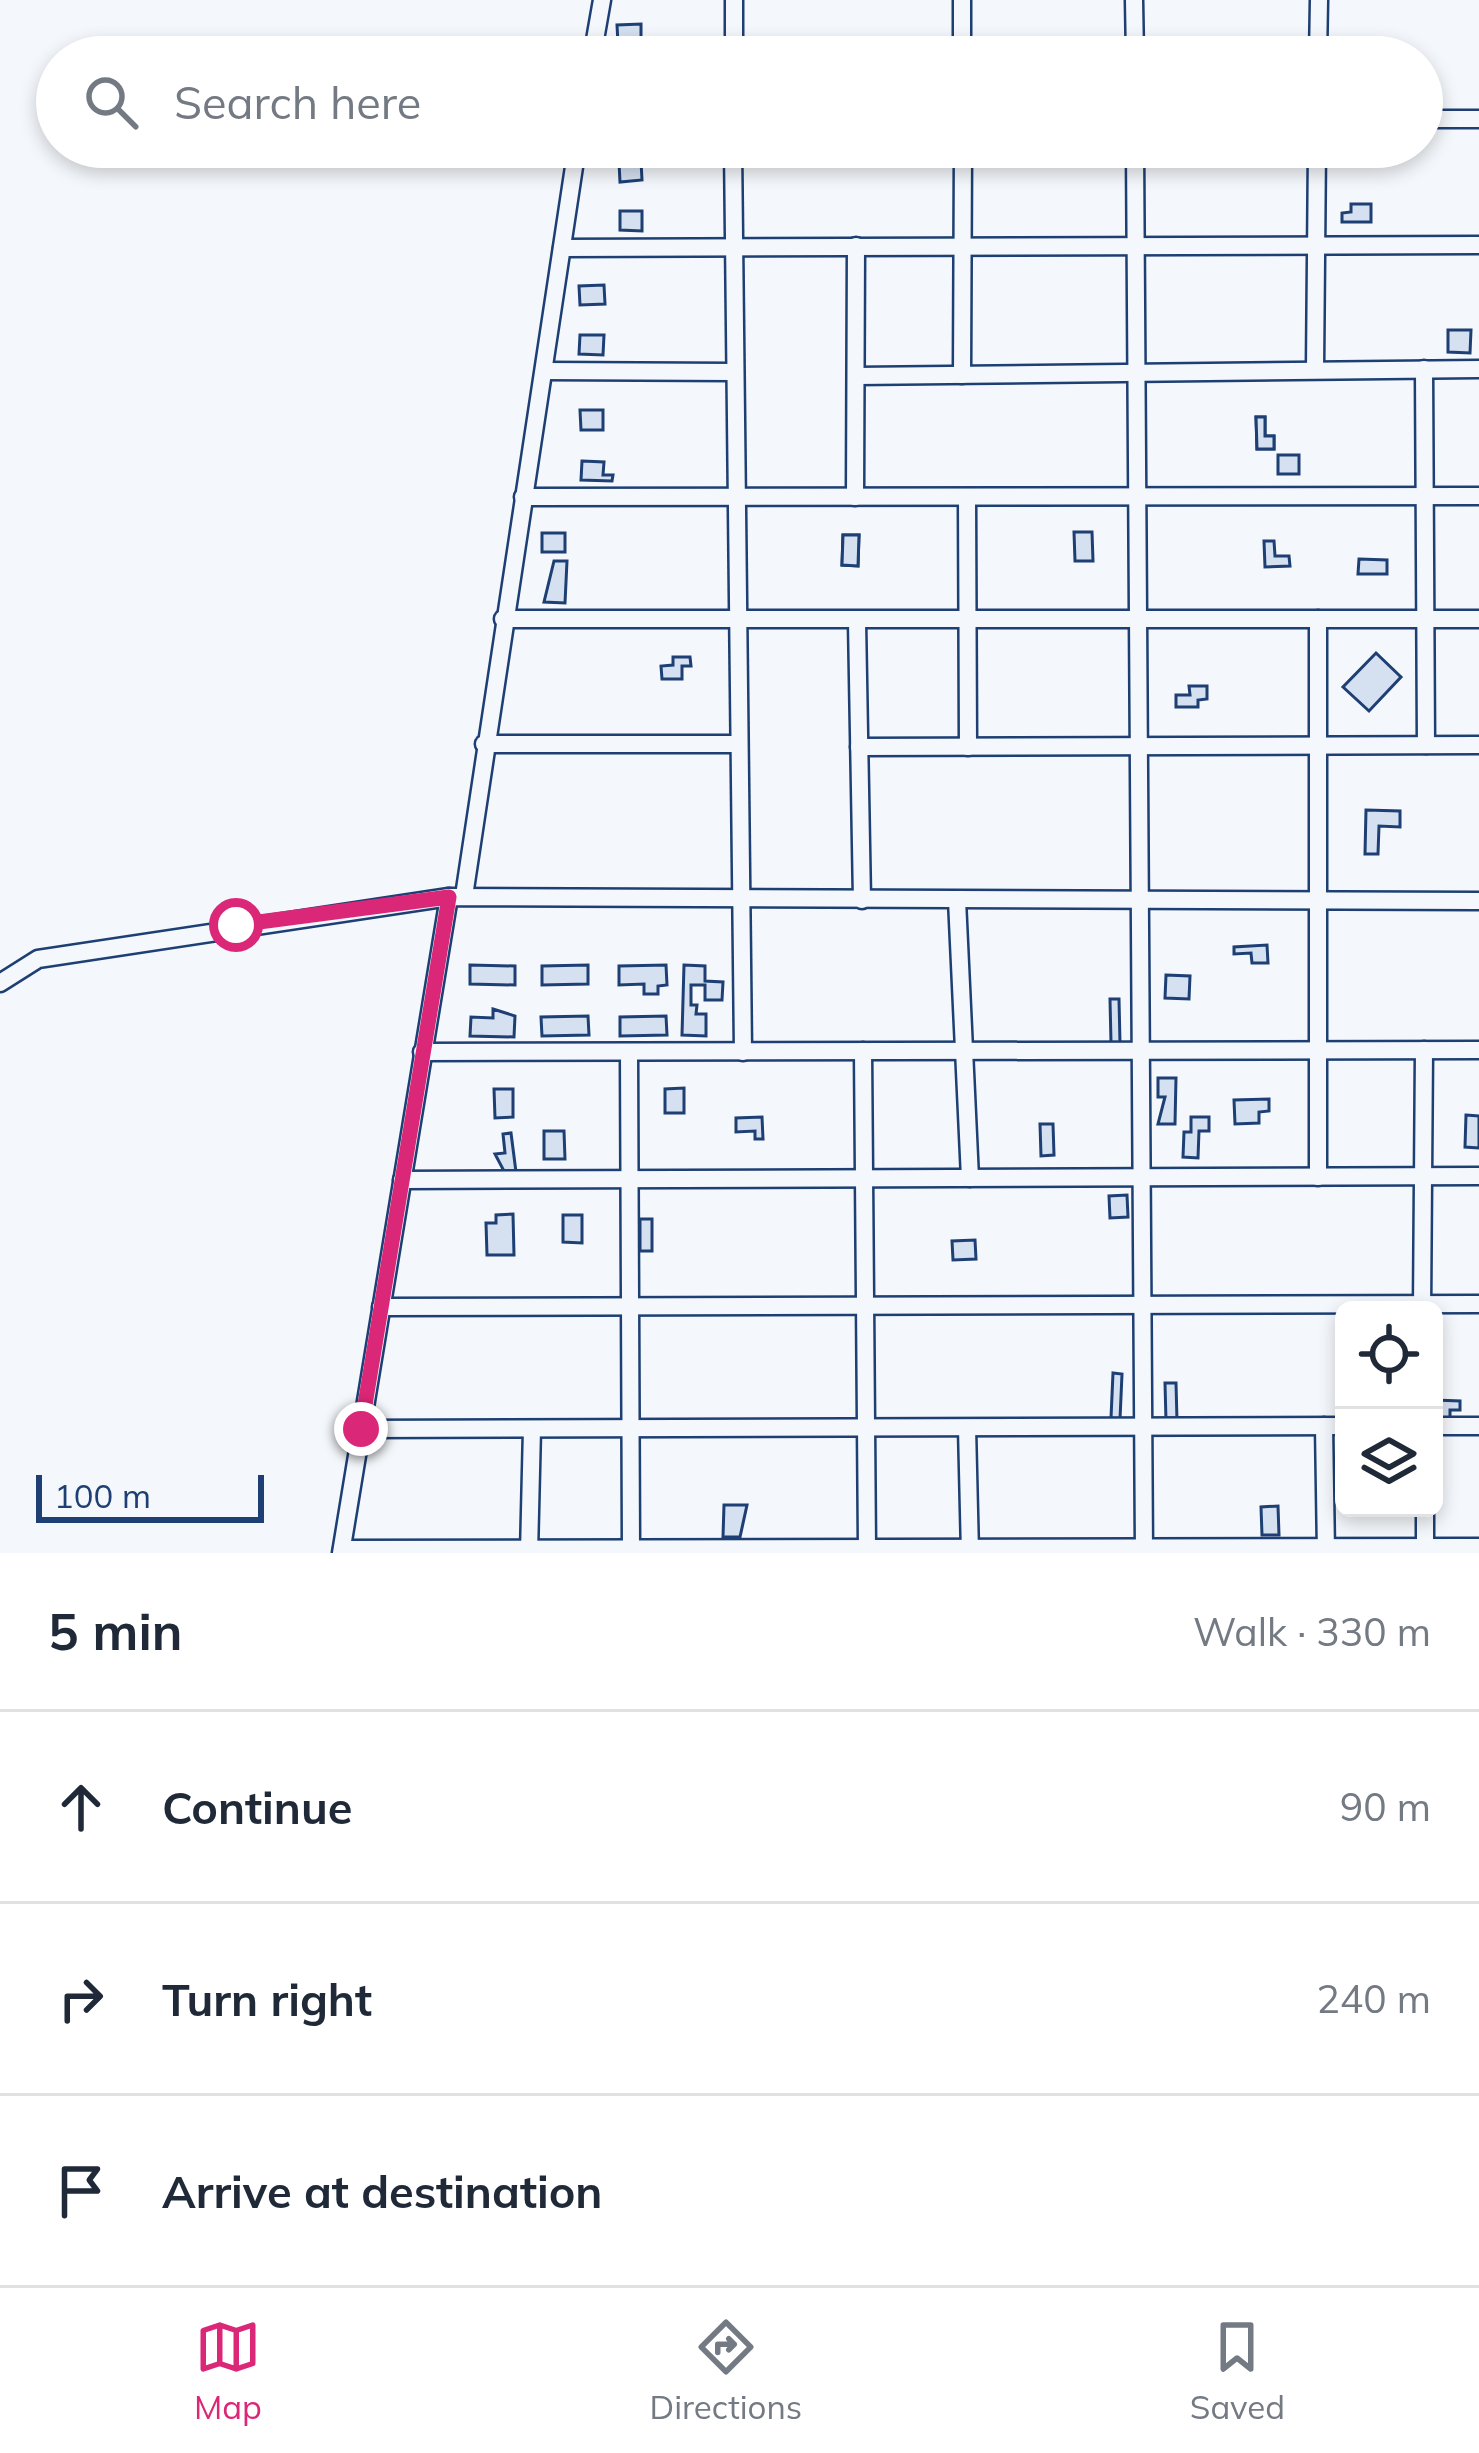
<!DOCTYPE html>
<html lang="en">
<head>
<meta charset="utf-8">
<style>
  :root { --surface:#fff; --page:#f6f6f7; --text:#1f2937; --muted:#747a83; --line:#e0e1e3; --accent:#db2777 }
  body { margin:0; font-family:Mulish,sans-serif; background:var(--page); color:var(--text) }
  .controls { position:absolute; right:36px; bottom:36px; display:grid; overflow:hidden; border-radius:18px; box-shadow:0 6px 18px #0003 }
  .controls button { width:108px; height:108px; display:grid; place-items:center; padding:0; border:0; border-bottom:3px solid var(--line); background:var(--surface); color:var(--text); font:60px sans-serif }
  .scale { position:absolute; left:36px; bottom:30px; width:228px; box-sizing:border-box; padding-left:12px; border:6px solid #1d3f73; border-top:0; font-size:33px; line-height:42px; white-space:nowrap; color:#1d3f73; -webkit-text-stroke:9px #f4f7fb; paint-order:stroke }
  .stop { position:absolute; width:36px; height:36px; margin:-27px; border:9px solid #db2777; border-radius:50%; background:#fff }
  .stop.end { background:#db2777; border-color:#fff; box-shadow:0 3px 12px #0008 }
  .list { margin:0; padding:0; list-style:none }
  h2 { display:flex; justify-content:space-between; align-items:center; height:156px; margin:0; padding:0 48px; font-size:51px }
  h2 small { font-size:39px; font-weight:400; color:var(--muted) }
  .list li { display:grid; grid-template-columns:78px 1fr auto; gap:36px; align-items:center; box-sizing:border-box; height:192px; padding:0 48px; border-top:3px solid var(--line) }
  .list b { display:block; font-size:45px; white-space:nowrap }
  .list em { font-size:39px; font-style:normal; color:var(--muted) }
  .icon { flex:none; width:66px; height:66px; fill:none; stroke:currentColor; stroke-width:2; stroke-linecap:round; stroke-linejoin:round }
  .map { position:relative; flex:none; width:1479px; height:1553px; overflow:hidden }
  .search { position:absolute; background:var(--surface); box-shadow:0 6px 18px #0003; left:36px; right:36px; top:36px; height:132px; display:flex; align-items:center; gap:30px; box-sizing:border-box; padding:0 42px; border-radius:66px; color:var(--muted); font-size:45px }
  .sheet { height:732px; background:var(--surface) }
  nav { display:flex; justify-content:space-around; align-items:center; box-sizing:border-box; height:168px; border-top:3px solid var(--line); background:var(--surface); font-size:33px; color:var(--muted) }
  nav a { display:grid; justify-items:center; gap:6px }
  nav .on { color:var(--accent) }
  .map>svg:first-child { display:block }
  .building { fill:#d5e0f0; stroke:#1d3f73; stroke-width:3 }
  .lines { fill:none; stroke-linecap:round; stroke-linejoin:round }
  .minor-casing { stroke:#1d3f73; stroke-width:21 }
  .minor { stroke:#f4f7fb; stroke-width:16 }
  .route { stroke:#db2777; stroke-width:15 }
</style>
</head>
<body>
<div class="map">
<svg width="1479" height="1553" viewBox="0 0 1479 1553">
  <rect width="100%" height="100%" fill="#f4f7fb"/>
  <g class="building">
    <polygon points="641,24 641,43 618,44 617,25"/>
    <polygon points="641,161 642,180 620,182 619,162"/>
    <polygon points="1351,204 1371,204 1371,222 1342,222 1342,213 1351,212"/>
    <polygon points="620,211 642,211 642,231 620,230"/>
    <polygon points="604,285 605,304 580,305 579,286"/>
    <polygon points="1448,330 1471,330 1470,353 1448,352"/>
    <polygon points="580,335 604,335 603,355 579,354"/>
    <polygon points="580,410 603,410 603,430 581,430"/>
    <polygon points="1256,417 1265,417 1265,436 1274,436 1274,449 1257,449"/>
    <polygon points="1256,417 1265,417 1265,436 1274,436 1274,449 1257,449"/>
    <rect x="1278" y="455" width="21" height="19"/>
    <polygon points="582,461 604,462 603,475 613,475 612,481 581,480"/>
    <polygon points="1074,532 1092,532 1093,561 1075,561"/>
    <rect x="542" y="533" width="23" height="19"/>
    <polygon points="843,535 859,535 858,566 842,565"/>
    <polygon points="843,535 859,535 858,566 842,565"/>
    <polygon points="1264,541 1274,541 1275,556 1289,556 1290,566 1265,567"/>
    <polygon points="1359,559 1387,560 1387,574 1358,574"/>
    <polygon points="554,561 567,561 565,603 544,602"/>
    <polygon points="1376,653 1401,677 1369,711 1343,687"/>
    <polygon points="673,657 690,657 691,666 682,666 682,679 662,679 661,666 673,665"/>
    <polygon points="1189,686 1207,686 1207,699 1198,700 1198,707 1176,707 1176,695 1190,695"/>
    <polygon points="1366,810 1400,811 1400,827 1379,826 1378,854 1365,854"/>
    <polygon points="1267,945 1268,963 1252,963 1251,953 1234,954 1234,947"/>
    <polygon points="470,965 515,966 515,985 470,984"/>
    <polygon points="588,965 588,984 542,985 542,966"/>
    <polygon points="666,965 667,985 658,986 658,994 644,994 644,984 619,985 619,966"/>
    <polygon points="684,965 705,966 705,981 723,982 722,1000 705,1000 705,985 691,985 691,1005 697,1005 696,1014 706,1014 706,1036 682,1035"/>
    <polygon points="1166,975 1190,976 1189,999 1165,998"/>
    <polygon points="1110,999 1119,999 1120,1043 1111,1043"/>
    <polygon points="493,1009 515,1016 514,1037 470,1036 471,1017 493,1018"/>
    <polygon points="588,1016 589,1035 542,1036 541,1017"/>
    <polygon points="666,1016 667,1035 620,1036 620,1017"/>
    <polygon points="1158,1078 1176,1078 1175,1124 1158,1124 1165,1097 1158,1097"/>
    <polygon points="684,1088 684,1113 665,1113 665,1089"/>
    <polygon points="494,1089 513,1089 513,1117 495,1118"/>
    <polygon points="1269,1099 1269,1111 1259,1112 1259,1123 1235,1124 1234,1100"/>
    <polygon points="1466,1115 1479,1116 1479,1148 1465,1147"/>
    <polygon points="762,1117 763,1139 755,1139 755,1131 736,1132 736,1118"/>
    <polygon points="1191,1117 1209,1117 1209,1131 1199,1131 1198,1158 1183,1157 1184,1132 1191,1132"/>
    <polygon points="1040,1124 1053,1124 1054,1155 1041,1156"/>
    <polygon points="544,1131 564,1131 565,1159 544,1159"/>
    <polygon points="511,1133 516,1172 505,1173 495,1154 505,1153 503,1134"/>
    <polygon points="1127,1195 1128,1217 1110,1218 1109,1196"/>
    <polygon points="513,1214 514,1255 487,1255 486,1223 496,1223 496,1215"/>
    <polygon points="563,1215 582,1215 582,1243 563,1242"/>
    <rect x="640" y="1219" width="12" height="32"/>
    <polygon points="975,1240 976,1259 953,1260 952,1241"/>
    <polygon points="1113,1373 1122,1374 1120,1419 1111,1418"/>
    <polygon points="1165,1383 1176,1383 1177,1421 1166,1421"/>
    <polygon points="1434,1400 1460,1401 1460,1410 1450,1410 1450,1425 1434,1425"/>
    <polygon points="724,1505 747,1505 740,1537 723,1537"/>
    <polygon points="1278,1506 1279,1535 1262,1535 1261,1507"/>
  </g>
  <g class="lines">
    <defs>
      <g id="minor">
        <polyline points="734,0 734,57"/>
        <polyline points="962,0 962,57"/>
        <polyline points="1134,0 1135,57"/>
        <polyline points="592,57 602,0"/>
        <polyline points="1318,57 1319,0"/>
        <polyline points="1422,119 1479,119"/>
        <polyline points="733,147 743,1052"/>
        <polyline points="1135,147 1144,1553"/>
        <polyline points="562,248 1479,245"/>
        <polyline points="1315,369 1317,147"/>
        <polyline points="1424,369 1426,745"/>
        <polyline points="544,371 733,372"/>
        <polyline points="962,375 963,147"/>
        <polyline points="856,376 1479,369"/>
        <polyline points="523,497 1479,496"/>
        <polyline points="855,497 856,246"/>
        <polyline points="967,497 968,747"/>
        <polyline points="503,619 1479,619"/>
        <polyline points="1318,619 1318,1177"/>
        <polyline points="857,622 862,900"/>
        <polyline points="484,744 735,744"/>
        <polyline points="859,747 1479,745"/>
        <polyline points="464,896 577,147"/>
        <polyline points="957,900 970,1178"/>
        <polyline points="0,983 38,959 449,897"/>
        <polyline points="863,1051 867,1548"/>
        <polyline points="422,1052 1479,1050"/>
        <polyline points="629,1052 631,1549"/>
        <polyline points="402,1180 1479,1176"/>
        <polyline points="381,1307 1479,1304"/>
        <polyline points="1422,1310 1424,1050"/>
        <polyline points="1324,1426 1326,1553"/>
        <polyline points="1434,1426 1479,1426"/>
        <polyline points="967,1428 970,1553"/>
        <polyline points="361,1429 1344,1426"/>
        <polyline points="1425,1508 1425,1547"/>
        <polyline points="342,1549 1479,1547"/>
        <polyline points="341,1553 449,897 1479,901"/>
        <polyline points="529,1553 532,1429"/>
      </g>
    </defs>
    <use href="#minor" class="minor-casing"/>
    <use href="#minor" class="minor"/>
  </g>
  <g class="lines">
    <polyline class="route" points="236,925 449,897 361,1429"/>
  </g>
</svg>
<div class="controls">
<button><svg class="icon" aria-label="locate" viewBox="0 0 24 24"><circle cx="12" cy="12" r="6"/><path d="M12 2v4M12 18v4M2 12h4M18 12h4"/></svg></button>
<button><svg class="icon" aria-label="layers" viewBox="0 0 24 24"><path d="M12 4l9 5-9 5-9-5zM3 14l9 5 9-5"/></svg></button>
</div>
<div class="scale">100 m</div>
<div class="stop" style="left:236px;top:925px"></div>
<div class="stop end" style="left:361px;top:1429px"></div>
<div class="search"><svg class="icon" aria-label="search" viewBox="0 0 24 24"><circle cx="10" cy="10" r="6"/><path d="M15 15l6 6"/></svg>Search here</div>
</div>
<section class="sheet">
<h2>5 min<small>Walk · 330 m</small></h2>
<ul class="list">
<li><svg class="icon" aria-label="ahead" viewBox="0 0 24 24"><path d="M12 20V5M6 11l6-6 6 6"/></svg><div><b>Continue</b></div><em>90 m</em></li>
<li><svg class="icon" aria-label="right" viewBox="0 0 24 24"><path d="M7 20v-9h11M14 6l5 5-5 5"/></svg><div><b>Turn right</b></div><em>240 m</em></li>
<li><svg class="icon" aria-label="arrive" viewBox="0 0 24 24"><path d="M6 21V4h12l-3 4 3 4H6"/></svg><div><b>Arrive at destination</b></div></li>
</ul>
</section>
<nav>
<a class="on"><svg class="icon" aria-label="map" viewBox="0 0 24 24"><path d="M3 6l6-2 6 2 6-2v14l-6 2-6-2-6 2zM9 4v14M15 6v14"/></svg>Map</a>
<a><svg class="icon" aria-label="directions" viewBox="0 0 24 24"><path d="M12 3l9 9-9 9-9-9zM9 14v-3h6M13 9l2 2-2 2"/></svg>Directions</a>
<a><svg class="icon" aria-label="saved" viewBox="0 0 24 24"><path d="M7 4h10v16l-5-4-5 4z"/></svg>Saved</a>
</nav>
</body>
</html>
